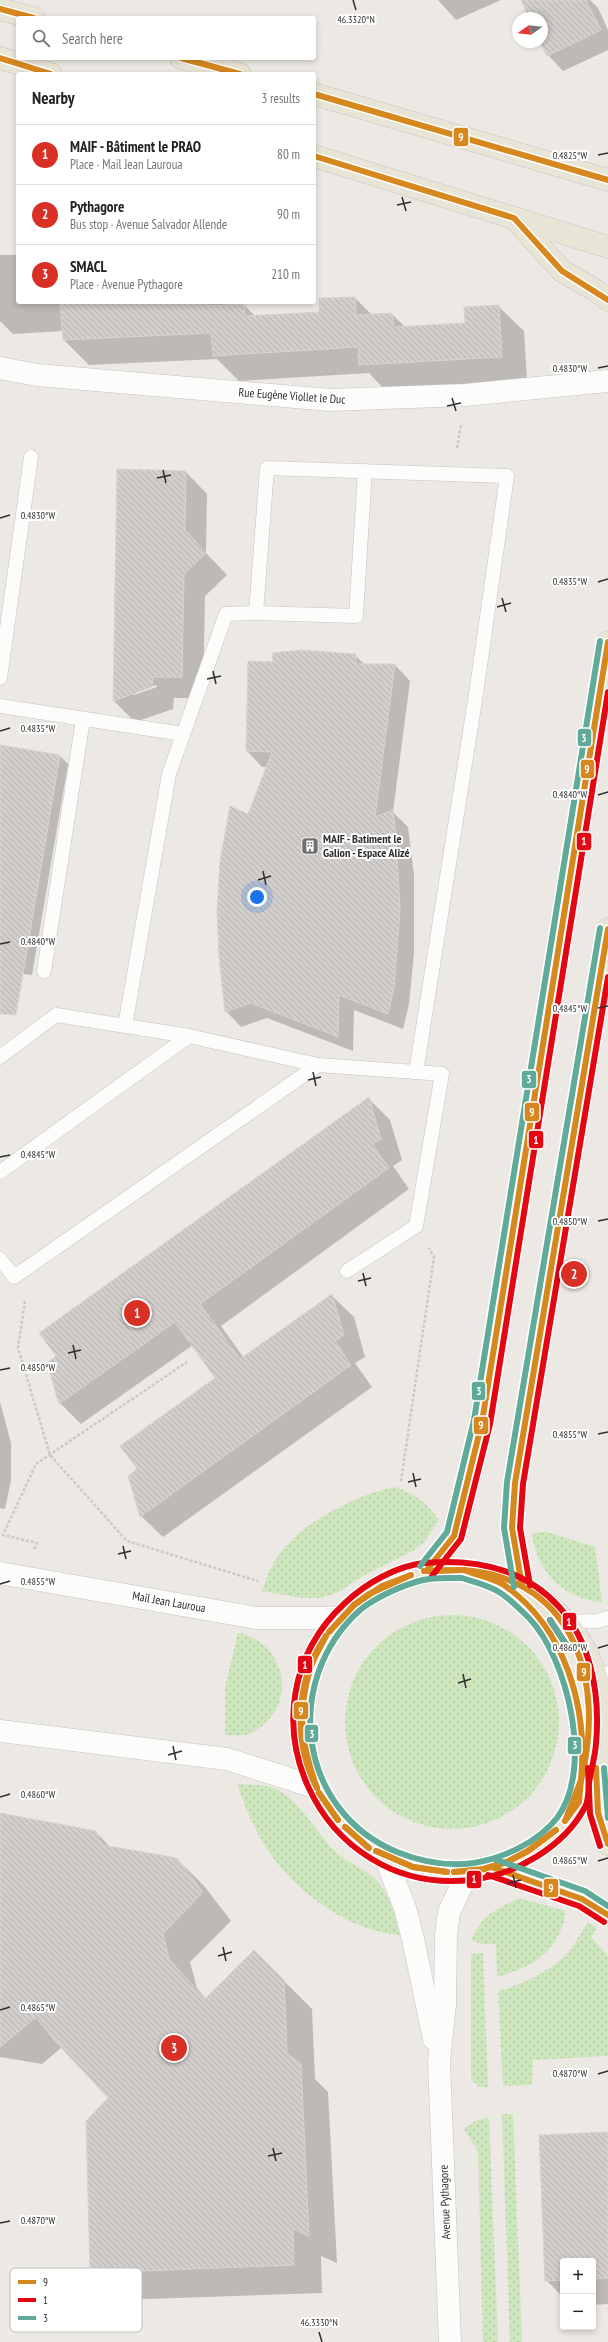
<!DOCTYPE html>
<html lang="en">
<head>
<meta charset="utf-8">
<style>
  :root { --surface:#fff; --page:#f2f2f2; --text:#222; --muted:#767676; --line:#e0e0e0; --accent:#d93025 }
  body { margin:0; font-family:"PT Sans Narrow",sans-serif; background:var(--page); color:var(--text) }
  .controls { position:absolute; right:12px; bottom:12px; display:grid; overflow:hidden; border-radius:4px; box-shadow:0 2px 6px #0003 }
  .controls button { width:36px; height:36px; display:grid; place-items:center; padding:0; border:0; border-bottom:1px solid var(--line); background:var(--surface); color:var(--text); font:20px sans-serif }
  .compass { position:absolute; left:512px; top:12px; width:36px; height:36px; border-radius:50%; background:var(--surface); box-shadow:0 2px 6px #0003; rotate:256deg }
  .you { position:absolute; left:257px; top:897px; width:14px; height:14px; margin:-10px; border:3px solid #fff; border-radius:50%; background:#1a73e8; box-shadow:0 0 0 6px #1a73e833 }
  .badge { display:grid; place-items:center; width:26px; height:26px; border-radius:50%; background:var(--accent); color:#fff; font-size:13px; font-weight:700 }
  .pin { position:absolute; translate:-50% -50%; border:2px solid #fff; box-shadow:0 1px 4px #0006 }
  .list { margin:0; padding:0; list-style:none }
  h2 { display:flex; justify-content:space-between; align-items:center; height:52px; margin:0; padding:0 16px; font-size:17px }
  h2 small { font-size:13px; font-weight:400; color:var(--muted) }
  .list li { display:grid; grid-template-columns:26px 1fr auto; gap:12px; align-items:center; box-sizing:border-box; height:60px; padding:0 16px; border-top:1px solid var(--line) }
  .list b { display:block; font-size:15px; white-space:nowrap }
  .list p { margin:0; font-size:13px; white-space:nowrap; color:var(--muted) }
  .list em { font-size:13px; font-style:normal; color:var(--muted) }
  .icon { flex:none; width:22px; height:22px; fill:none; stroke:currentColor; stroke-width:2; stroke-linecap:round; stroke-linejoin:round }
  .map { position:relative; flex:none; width:608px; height:2342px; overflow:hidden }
  .search { position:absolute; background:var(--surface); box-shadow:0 2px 6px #0003; left:16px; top:16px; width:300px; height:44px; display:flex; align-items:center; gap:10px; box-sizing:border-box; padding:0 14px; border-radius:4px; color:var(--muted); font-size:15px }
  .panel { position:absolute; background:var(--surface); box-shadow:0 2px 6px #0003; left:16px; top:72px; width:300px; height:232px; border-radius:4px }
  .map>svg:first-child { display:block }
  .green { fill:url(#green-dots) }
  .shadow { fill:#0003; fill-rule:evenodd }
  .building { fill:url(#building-back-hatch); stroke:#d7d4d0 }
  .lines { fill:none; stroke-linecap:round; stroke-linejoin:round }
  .service-casing { stroke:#c5c4c5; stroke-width:15 }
  .minor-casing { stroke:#c5c4c5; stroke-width:23 }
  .primary-casing { stroke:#c6c5c4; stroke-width:23 }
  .path { stroke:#c9c9c8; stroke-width:2.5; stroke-dasharray:3 2; stroke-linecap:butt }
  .service { stroke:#fcfcfb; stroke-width:14 }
  .minor { stroke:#fcfcfb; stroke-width:22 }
  .primary { stroke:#e8e4d6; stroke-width:22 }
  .bus-1-casing { stroke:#fff; stroke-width:9 }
  .bus-2-casing { stroke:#fff; stroke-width:9 }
  .bus-3-casing { stroke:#fff; stroke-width:9 }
  .bus-1 { stroke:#d6871e; stroke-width:6 }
  .bus-2 { stroke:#e30613; stroke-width:6 }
  .bus-3 { stroke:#60aa99; stroke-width:6 }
  .ticks { fill:none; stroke:#2e2e2e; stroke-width:1.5 }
  .labels { text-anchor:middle; stroke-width:4; stroke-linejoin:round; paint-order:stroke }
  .street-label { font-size:12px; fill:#2e2e2e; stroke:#fff }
  .poi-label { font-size:12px; font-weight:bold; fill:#2e2e2e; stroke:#fff; text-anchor:start }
  .key { fill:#fff; stroke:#c0c0c0; stroke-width:1 }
  .key-label { font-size:11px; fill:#2e2e2e }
  .ticks-label { font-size:10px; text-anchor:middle; fill:#2e2e2e; stroke:#fff; stroke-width:4; stroke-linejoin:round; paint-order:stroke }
  .line-badge { stroke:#fff; stroke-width:1.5 }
  .badge-label { font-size:11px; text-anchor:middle; font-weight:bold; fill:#fff }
</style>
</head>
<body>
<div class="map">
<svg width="608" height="2342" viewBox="0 0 608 2342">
  <defs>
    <pattern id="green-dots" width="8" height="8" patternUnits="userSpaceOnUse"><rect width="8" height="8" fill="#cee6be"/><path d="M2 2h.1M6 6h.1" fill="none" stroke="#b1c6a4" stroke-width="1.8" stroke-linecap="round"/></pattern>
    <pattern id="building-back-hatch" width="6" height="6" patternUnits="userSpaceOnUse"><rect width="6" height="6" fill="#d1cecb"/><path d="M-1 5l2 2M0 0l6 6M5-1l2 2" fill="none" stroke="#b4b1af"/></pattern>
  </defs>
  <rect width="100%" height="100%" fill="#ece8e4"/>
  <g class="green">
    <path d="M395,1487C415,1494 427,1503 439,1520L424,1542L411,1552L368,1573L338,1592L322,1598H302L262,1591C266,1578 271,1566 279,1555C301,1523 357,1494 395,1487Z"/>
    <path d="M538,1532H547L595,1547L602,1602C564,1599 538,1573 532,1535Z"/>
    <circle cx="452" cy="1722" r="107"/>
    <path d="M238,1633C278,1640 298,1691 267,1721C262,1726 256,1731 250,1734C242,1736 233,1735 225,1735V1687Z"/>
    <path d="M237,1784C248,1785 263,1784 274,1788C302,1801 315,1833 337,1853C348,1863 362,1868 373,1877C389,1891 395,1915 400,1935C353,1932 303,1897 275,1860C258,1837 246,1811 237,1784Z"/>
    <path d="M519,1898L566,1911C559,1952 535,1966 497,1977L496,1944H483L471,1940C482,1915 495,1910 519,1898Z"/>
    <path d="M588,1922L597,1928L591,1937L608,1956V2056L533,2060L532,2085L503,2086L498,1991C522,1985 547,1973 566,1955C574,1946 581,1933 588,1922Z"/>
    <polygon points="483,1953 488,2087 479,2087 471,2079 471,1954"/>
    <polygon points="502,2114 513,2114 522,2342 510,2342"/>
    <polygon points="489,2118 498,2342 483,2342 478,2151 464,2129 477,2120"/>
  </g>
  <g class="shadow">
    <polygon points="438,0 501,0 456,20"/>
    <polygon points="567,0 590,0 598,8 608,30 608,50 563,71 548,55 542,18 531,18"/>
    <polygon points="0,255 18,255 18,302 229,302 232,305 244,305 256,317 320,313 355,298 372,315 392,314 406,328 466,324 498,306 524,331 527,381 385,390 369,373 239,381 217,359 89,365 64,340 63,331 13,334 0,321"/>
    <path d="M118,470L186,472L207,494L206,553L227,575L205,596L203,698H174L173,709L135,722L114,701ZM156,685L157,687L134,695V693Z"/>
    <polygon points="355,655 365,665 395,665 410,681 393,812 408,827 414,875 414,953 409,1004 403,1029 354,1010 353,1051 267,1018 241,1027 226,1011 248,816 268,767 262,767 247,751 249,662 274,663"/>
    <polygon points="0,746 60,756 68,764 32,975 0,971"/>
    <polygon points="369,1099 390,1120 402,1160 393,1166 409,1189 221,1326 244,1358 332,1296 354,1317 365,1357 355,1363 372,1387 163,1537 141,1516 138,1470 216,1378 193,1345 81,1424 60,1403 48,1363"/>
    <polygon points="0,1402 11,1443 11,1480 5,1509 0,1508"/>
    <polygon points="0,1814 96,1832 111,1848 177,1859 205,1887 231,1921 190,1962 197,1988 206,1999 254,1951 312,2009 315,2079 328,2092 337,2263 321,2256 322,2293 119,2300 91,2272 109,2098 62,2047 42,2064 0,2057"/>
    <polygon points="608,2133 608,2304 593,2305 593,2261 563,2261 563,2297 546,2280"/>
  </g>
  <g class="building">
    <polygon points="521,0 586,0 601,30 547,56 540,42 542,18 529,18"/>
    <polygon points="355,297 356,315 392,313 394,327 465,323 464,307 499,305 502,357 359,365 358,347 213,356 211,333 63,340 60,302 209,302 209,306 244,304 245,316 319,312 319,298"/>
    <polygon points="117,469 186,471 185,530 206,553 184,574 182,677 153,677 152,687 113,701"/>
    <polygon points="300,650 356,654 356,664 395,664 375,817 393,810 396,838 400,909 394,988 388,1014 339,995 338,1037 251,1003 225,1012 219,956 217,912 220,861 230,806 248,814 272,752 246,751 248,661 273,662 272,653"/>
    <polygon points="0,745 60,755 16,1015 0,1014"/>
    <polygon points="369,1097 381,1139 372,1144 389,1168 200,1304 240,1359 332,1294 344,1335 335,1341 351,1365 140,1517 128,1476 137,1469 120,1446 215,1378 175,1322 59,1404 47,1363 56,1356 39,1333"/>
    <polygon points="0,1813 96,1831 103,1845 177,1858 203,1892 163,1934 169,1959 205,1999 254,1950 284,1980 287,2054 301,2063 309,2236 293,2229 294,2265 90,2273 86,2121 108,2098 55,2041 36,2017 0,2047"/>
    <polygon points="608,2132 608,2278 593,2279 593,2261 563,2261 563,2280 545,2281 539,2135"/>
  </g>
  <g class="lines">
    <defs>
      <g id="service">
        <polyline points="256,613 356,616 365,471"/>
        <polyline points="0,678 31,457"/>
        <polyline points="0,706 183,734"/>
        <polyline points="44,971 83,719"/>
        <polyline points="125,1026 169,774 226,614 256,613 267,468 507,476 476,694 416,1072 318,1065"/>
        <polyline points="0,1057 56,1015 189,1036 318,1065 14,1277 0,1259"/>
        <polyline points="0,1172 189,1036"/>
        <polyline points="347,1271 416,1226 442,1074 416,1072"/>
        <polyline points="567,1622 597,1621 608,1618"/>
        <polyline points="598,1681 608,1673"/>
      </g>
      <g id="minor">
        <polyline points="0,368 37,375 330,400 465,395 608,381"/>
        <polyline points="0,1573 256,1618 340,1618"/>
        <polyline points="0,1731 227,1759 315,1787"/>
        <polyline points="385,1857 405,1908 413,1939 434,2039"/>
        <polyline points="450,2342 439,2062 445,2004 446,1935 449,1912 468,1872"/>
      </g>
      <g id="primary">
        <polyline points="0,9 34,18"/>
        <polyline points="0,58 51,74"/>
        <polyline points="181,58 240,74"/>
        <polyline points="314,94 608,180"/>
        <polyline points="314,156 608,247"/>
        <polyline points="514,218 562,271 595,290 608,300"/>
        <circle cx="452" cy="1721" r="151"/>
        <polyline points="426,1571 454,1536 459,1520 482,1422 608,642"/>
        <polyline points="522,1586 512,1528 515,1483 608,929"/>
        <polyline points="596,1771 598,1813 608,1844"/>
        <polyline points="491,1867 582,1899 608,1915"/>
      </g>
    </defs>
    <use href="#service" class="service-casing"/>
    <use href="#minor" class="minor-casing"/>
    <use href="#primary" class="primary-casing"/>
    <g class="path">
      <polyline points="457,448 461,425"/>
      <polyline points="25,1301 18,1348 50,1455 127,1541 258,1581"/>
      <polyline points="401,1481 434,1257 429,1248"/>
      <polyline points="34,1549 37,1543 3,1535 36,1464 187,1362"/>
    </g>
    <use href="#service" class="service"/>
    <use href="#minor" class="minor"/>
    <use href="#primary" class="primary"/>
    <defs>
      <g id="bus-1">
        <polyline points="0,9 34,18"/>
        <polyline points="0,58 51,74"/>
        <polyline points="181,58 240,74"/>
        <polyline points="314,94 608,180"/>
        <polyline points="314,156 514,218 562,271 608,300"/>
        <path d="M464,1570C577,1579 605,1685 581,1780"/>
        <path d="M464,1570C476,1575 493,1578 504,1585C566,1628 588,1708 581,1780"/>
        <polyline points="424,1571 462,1570"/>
        <polyline points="424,1571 462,1570"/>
        <polyline points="426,1571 454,1536 482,1422 608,642"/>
        <polyline points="522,1586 512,1528 515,1483 608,929"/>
        <polyline points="354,1605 382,1586 411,1575"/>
        <polyline points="354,1605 369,1594 411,1575"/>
        <polyline points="329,1632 354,1605"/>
        <polyline points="329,1632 354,1605"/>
        <polyline points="596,1768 598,1813 608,1844"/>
        <path d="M317,1788C292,1741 296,1679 326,1636"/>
        <path d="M317,1788C302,1746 297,1717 309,1673C312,1660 320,1648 326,1636"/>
        <polyline points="319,1793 338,1820"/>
        <polyline points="319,1793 338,1820"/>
        <polyline points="565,1821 581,1780"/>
        <polyline points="565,1821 579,1802 581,1780"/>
        <polyline points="345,1827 369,1848"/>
        <polyline points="345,1827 369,1848"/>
        <polyline points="376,1851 413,1867"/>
        <polyline points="376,1851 413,1867"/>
        <polyline points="507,1862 528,1851 556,1830"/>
        <polyline points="507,1862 528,1851 556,1830"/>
        <polyline points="413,1867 447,1872"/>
        <polyline points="413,1867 447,1872"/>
        <polyline points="491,1867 582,1899 608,1915"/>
        <polyline points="454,1872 484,1869 507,1862"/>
        <polyline points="454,1872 480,1870 507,1862"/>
      </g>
      <g id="bus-2">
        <path d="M424,1563C396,1566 365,1584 345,1603C232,1707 318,1897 471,1880C515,1875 564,1847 585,1807C589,1800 588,1791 589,1783C591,1770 595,1757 596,1744C606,1630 544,1552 425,1563"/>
        <polyline points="432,1576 461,1539 490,1424 608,692"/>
        <polyline points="530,1585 520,1528 523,1484 608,977"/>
        <polyline points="550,1620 567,1646"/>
        <polyline points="588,1768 590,1814 600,1846"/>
        <polyline points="488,1875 579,1906 604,1922"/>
      </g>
      <g id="bus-3">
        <polyline points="420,1566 447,1532 474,1420 600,641"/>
        <path d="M462,1578C474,1582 488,1585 499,1592C509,1598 520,1609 529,1618C568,1659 594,1769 557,1818C538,1842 504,1858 474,1863C447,1867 422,1862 397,1852C298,1811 281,1681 360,1610C376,1597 403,1585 423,1580C435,1577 449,1578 462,1578Z"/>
        <polyline points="514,1587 504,1528 507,1482 600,928"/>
        <polyline points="550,1620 567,1646"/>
        <polyline points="604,1768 608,1818"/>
        <polyline points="494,1859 585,1891 608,1906"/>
      </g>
    </defs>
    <use href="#bus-1" class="bus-1-casing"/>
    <use href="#bus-2" class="bus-2-casing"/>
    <use href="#bus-3" class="bus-3-casing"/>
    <use href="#bus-1" class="bus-1"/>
    <use href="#bus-2" class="bus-2"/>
    <use href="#bus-3" class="bus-3"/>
  </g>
  <path class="ticks" d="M353,0L356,10M598,155L608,153M402,197L406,211M397,205L411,202M598,368L608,366M452,398L456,411M447,406L461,403M163,470L166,483M157,478L171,475M0,518L10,515M598,582L608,579M502,598L506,612M497,607L511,603M213,671L216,684M207,679L221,676M0,731L10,728M598,795L608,792M263,871L266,885M258,880L271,876M0,944L10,942M598,1008L608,1006M313,1072L316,1086M308,1080L321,1077M0,1157L10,1155M598,1221L608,1219M363,1273L366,1286M358,1281L371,1278M73,1345L76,1359M68,1353L81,1350M0,1370L10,1368M598,1434L608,1432M413,1473L416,1487M408,1482L421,1479M123,1546L126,1559M118,1554L131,1551M0,1584L10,1581M598,1648L608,1645M463,1674L466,1688M458,1683L471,1679M173,1746L176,1760M168,1755L182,1751M0,1797L10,1794M598,1861L608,1858M513,1875L516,1888M508,1883L521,1880M223,1947L226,1961M218,1956L232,1952M0,2010L10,2007M598,2074L608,2071M273,2148L276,2161M268,2156L282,2153M0,2223L10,2221M319,2332L322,2342"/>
  <defs>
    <symbol id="building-square" viewBox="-11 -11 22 22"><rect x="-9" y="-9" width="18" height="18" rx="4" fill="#706f6e" stroke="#fff"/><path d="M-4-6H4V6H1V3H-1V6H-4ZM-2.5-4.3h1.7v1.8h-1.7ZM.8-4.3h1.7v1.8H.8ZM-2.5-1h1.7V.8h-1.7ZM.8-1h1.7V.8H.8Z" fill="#fff"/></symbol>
  </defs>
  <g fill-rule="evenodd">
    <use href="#building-square" x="300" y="836" width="20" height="20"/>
  </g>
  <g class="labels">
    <g class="street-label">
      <text transform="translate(292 396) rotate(4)" y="4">Rue Eugène Viollet le Duc</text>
      <text transform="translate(169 1602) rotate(10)" y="4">Mail Jean Lauroua</text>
      <text transform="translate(445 2202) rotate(-92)" y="4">Avenue Pythagore</text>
    </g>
    <g class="poi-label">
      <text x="323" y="843">MAIF - Batiment le<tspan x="323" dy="14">Galion - Espace Alizé</tspan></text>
    </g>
  </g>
  <rect x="10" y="2268" width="132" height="64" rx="6" class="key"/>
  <rect x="18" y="2280" width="18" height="4" fill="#d6871e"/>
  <rect x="18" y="2298" width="18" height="4" fill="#e30613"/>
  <rect x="18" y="2316" width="18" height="4" fill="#60aa99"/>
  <g class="key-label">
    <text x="43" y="2286">9</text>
    <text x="43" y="2304">1</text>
    <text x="43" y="2322">3</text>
  </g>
  <g class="ticks-label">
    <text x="356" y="23">46.3320°N</text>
    <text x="570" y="159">0.4825°W</text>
    <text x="570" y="372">0.4830°W</text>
    <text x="38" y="519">0.4830°W</text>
    <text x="570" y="585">0.4835°W</text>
    <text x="38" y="732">0.4835°W</text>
    <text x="570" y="798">0.4840°W</text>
    <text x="38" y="945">0.4840°W</text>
    <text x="570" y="1012">0.4845°W</text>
    <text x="38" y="1158">0.4845°W</text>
    <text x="570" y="1225">0.4850°W</text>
    <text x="38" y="1371">0.4850°W</text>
    <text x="570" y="1438">0.4855°W</text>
    <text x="38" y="1585">0.4855°W</text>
    <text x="570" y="1651">0.4860°W</text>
    <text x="38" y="1798">0.4860°W</text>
    <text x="570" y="1864">0.4865°W</text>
    <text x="38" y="2011">0.4865°W</text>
    <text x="570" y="2077">0.4870°W</text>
    <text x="38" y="2224">0.4870°W</text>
    <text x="319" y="2326">46.3330°N</text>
  </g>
  <g class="line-badge">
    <rect x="453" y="127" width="16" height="20" rx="4" fill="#d6871e"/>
    <rect x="577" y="728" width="15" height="19" rx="4" fill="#60aa99"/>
    <rect x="580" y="759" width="15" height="20" rx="4" fill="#d6871e"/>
    <rect x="576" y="832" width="16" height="19" rx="4" fill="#e30613"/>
    <rect x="521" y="1070" width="16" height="19" rx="4" fill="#60aa99"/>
    <rect x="524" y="1102" width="16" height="20" rx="4" fill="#d6871e"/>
    <rect x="528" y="1130" width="16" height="19" rx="4" fill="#e30613"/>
    <rect x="471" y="1381" width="15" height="20" rx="4" fill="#60aa99"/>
    <rect x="473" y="1416" width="16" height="19" rx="4" fill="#d6871e"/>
    <rect x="562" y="1612" width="15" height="19" rx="4" fill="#e30613"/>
    <rect x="297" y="1655" width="16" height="19" rx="4" fill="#e30613"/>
    <rect x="576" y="1662" width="15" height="20" rx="4" fill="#d6871e"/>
    <rect x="293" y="1701" width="16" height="19" rx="4" fill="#d6871e"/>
    <rect x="304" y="1724" width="15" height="19" rx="4" fill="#60aa99"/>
    <rect x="567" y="1736" width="15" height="19" rx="4" fill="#60aa99"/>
    <rect x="466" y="1870" width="16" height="19" rx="4" fill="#e30613"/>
    <rect x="543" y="1878" width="16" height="20" rx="4" fill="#d6871e"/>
  </g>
  <g class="badge-label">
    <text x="461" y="141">9</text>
    <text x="584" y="742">3</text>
    <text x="587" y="773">9</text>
    <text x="584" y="845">1</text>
    <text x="529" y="1083">3</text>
    <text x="532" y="1116">9</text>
    <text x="536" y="1144">1</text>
    <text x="479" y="1395">3</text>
    <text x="481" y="1429">9</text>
    <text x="569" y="1626">1</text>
    <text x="305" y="1669">1</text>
    <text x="584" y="1676">9</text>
    <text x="301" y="1715">9</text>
    <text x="312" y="1738">3</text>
    <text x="575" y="1749">3</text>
    <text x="474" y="1883">1</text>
    <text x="551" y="1892">9</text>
  </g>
</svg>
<div class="controls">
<button>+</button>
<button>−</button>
</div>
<svg class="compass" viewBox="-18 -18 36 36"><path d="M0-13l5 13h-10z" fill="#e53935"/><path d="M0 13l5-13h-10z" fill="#767676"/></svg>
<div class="you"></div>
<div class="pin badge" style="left:137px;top:1313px">1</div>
<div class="pin badge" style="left:574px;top:1274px">2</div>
<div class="pin badge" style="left:174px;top:2048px">3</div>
<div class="search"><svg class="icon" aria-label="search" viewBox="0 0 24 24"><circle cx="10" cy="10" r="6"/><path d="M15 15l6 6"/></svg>Search here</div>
<section class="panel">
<h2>Nearby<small>3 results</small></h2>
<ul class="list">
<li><span class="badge">1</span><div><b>MAIF - Bâtiment le PRAO</b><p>Place · Mail Jean Lauroua</p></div><em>80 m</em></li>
<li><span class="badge">2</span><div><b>Pythagore</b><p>Bus stop · Avenue Salvador Allende</p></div><em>90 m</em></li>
<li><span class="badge">3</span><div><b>SMACL</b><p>Place · Avenue Pythagore</p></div><em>210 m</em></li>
</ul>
</section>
</div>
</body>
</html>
